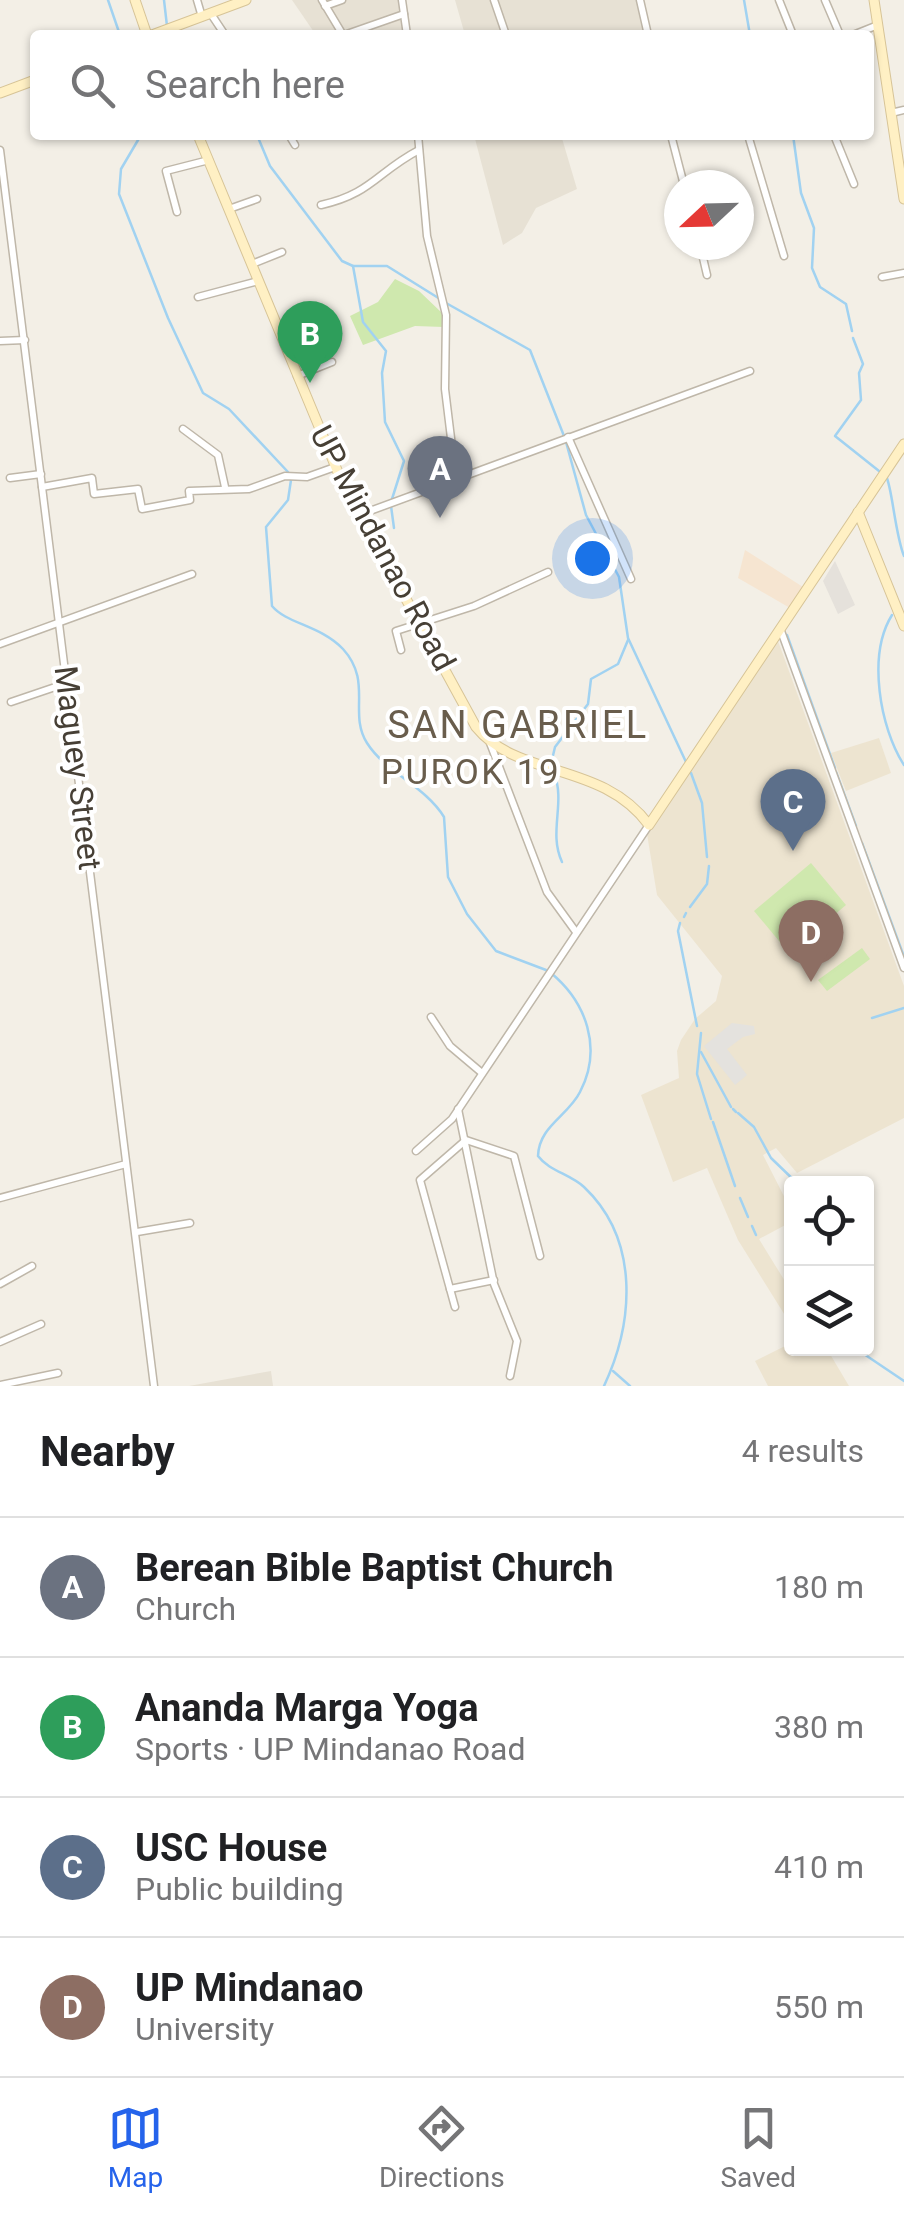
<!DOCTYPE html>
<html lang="en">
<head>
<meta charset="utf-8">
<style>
  :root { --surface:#fff; --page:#f2f2f2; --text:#202124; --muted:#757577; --line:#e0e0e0; --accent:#2563eb }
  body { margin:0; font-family:Roboto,sans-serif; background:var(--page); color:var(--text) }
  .controls { position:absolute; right:30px; bottom:30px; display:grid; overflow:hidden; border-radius:10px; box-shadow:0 2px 8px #0004 }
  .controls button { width:90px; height:90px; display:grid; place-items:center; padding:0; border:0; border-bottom:2px solid var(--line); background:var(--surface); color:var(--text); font:50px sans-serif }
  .compass { position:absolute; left:664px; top:170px; width:90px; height:90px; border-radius:50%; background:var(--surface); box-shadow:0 2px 8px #0004; rotate:248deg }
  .you { position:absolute; left:592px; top:558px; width:35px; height:35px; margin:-25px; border:8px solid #fff; border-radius:50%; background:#1a73e8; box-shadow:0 0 0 15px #1a73e833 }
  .badge { display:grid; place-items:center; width:65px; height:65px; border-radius:50%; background:var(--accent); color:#fff; font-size:32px; font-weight:700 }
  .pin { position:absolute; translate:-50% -82px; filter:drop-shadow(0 2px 5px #0008) }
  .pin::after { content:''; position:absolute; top:52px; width:35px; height:30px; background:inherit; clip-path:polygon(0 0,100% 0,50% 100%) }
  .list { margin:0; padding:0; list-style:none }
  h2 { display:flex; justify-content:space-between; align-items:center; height:130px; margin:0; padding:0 40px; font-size:42px }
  h2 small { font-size:32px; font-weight:400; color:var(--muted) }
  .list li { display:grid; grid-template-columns:65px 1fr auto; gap:30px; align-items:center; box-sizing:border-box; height:140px; padding:0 40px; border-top:2px solid var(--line) }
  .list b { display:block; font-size:38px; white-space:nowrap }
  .list p { margin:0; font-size:32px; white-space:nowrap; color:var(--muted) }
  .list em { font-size:32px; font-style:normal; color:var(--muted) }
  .icon { flex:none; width:55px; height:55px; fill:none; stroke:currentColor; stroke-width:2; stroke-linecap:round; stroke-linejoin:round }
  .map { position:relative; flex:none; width:904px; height:1386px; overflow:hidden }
  .search { position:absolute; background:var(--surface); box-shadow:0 2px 8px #0004; left:30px; right:30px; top:30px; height:110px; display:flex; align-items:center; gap:25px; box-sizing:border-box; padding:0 35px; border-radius:10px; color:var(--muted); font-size:38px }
  .sheet { height:690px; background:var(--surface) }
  nav { display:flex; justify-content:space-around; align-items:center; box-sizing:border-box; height:140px; border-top:2px solid var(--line); background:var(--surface); font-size:28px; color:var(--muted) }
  nav a { display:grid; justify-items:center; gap:5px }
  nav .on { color:var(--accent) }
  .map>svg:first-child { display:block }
  .residential { fill:#e7e1d4 }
  .commercial { fill:#f6e5d1 }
  .industrial { fill:#e5e1db }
  .education { fill:#ede4d0 }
  .garden { fill:#cfe8ae }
  .parking { fill:#e4e2de }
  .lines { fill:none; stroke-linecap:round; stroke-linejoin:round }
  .stream { stroke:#a1d2f1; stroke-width:2.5 }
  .street-casing { stroke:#bfb7a9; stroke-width:9 }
  .secondary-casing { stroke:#d7c497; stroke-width:11 }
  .street { stroke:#fff; stroke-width:6 }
  .secondary { stroke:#fff0c4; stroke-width:9 }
  .labels { text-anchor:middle; stroke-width:8; stroke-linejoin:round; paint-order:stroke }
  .street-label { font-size:32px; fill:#463f35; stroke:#fff }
  .neighbourhood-label { font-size:35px; letter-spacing:2.5px; fill:#695d4c; stroke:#fff }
  .quarter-label { font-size:38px; letter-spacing:2.5px; fill:#695d4c; stroke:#fff }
</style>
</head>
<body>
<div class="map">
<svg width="904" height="1386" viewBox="0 0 904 1386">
  <rect width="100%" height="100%" fill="#f3efe6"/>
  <g class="residential">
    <polygon points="292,0 398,0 403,35 316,35"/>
    <polygon points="455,0 637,0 646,35 465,35"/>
    <polygon points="474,135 561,135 577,189 536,208 522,233 503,245"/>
    <polygon points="271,1371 273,1386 189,1386"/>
  </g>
  <polygon class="commercial" points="745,550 803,587 790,608 738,578"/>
  <polygon class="industrial" points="835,561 855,605 838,614 823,581"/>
  <g class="education">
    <polygon points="778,641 904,986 904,1118 797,1173 776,1148 763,1155 791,1210 791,1222 759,1239 791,1291 791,1325 738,1240 707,1168 673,1182 641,1095 679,1078 677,1051 681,1040 695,1019 716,1001 722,976 657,895 647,834"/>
    <polygon points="879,738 891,773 846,791 831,753"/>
    <polygon points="791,1343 792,1348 827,1349 849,1386 768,1386 755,1361"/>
  </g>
  <g class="garden">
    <polygon points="395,279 419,291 442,313 444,327 415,326 363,345 350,316 378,302"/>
    <polygon points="811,863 846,905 789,953 754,911"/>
    <polygon points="862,948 870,959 827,991 818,980"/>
  </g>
  <polygon class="parking" points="732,1023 754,1026 755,1034 743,1037 727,1049 747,1075 735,1085 704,1046"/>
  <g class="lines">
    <g class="stream">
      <polyline points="108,0 120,35"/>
      <polyline points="164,0 167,26"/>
      <polyline points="744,0 750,35"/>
      <polyline points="170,34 171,35"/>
      <polyline points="141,135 121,169 119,194 168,318 203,393 229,409 288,472"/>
      <polyline points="257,135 270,166 342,261 353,266 387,266 440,299"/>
      <polyline points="793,135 801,193 814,228 812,268 820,287 846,304 852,331"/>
      <polyline points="353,266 363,322 386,351 382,373 385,422 404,461 392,499"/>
      <polyline points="446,303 530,350 564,436"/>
      <polyline points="853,338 863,364 859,373 861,400 835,436 879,471"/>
      <polyline points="566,442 586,515 619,577 628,638 686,762"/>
      <path d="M886,476C892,486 895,534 904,556"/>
      <path d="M291,480L288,500L266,527L272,606C287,624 320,625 343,649C373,682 348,713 367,743C386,773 425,786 444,817L448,877L467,914L496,951L546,970"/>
      <polyline points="391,506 394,528"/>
      <path d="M892,615C867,655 880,728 904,765"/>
      <polyline points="787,635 835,768"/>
      <polyline points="551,764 555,747 588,704 591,679 618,664 628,640"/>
      <polyline points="836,772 856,826"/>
      <path d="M554,773C566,803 548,832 562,862"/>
      <polyline points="691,773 702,803 707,857"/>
      <polyline points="862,843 903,954"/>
      <polyline points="690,907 707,884 709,866"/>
      <polyline points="684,917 686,913"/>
      <polyline points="680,923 678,931 697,1026"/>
      <path d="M551,973C586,1002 603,1048 580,1092C568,1116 539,1126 538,1156C549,1171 570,1174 584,1187C640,1240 634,1322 604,1386"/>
      <polyline points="872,1018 904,1008"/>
      <polyline points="701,1033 697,1074 711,1119"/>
      <polyline points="701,1052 731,1107"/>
      <polyline points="733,1109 736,1112"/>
      <polyline points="738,1113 754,1127 771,1158 798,1184"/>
      <polyline points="713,1122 735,1186"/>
      <polyline points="740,1198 748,1217"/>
      <polyline points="752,1226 756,1235"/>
      <polyline points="855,1348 904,1381"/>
      <polyline points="613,1371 630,1386"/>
    </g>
    <defs>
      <g id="street">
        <polyline points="197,0 202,17"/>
        <polyline points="322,0 343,35"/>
        <polyline points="402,0 407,35"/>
        <polyline points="494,0 506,35"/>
        <polyline points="640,0 648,35"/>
        <polyline points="779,0 793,35"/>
        <polyline points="825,0 840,35"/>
        <polyline points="325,6 342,0"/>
        <polyline points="211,14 225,35"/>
        <polyline points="344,35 404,14"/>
        <polyline points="853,35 878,25"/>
        <polyline points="891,113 904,110"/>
        <polyline points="289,135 295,145"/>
        <polyline points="418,135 427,236 446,315 445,389 456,479"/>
        <polyline points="671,135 684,185"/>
        <polyline points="748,135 784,256"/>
        <polyline points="834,135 854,184"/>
        <polyline points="0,150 154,1386"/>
        <path d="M321,205C371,194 377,172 419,150"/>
        <polyline points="229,209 257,199"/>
        <polyline points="177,212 166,171 209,160"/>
        <polyline points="700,245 707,275"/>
        <polyline points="252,264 282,252"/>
        <polyline points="882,277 904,273"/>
        <polyline points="198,297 258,281"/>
        <polyline points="0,341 25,340"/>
        <polyline points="297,376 332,362"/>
        <polyline points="183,429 218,455 225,487"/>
        <polyline points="568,437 631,579"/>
        <polyline points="10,478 41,474"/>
        <polyline points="42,487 92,478 94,494 138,489 142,509 190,500 189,491 249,489 285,476 307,477 335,467"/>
        <polyline points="359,515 750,371"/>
        <polyline points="781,631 904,968"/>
        <polyline points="0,644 192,574"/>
        <polyline points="401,650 396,631 474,606 548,572"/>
        <polyline points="11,702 67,683"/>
        <polyline points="490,743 547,892 576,932"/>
        <polyline points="431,1017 450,1046 482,1073"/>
        <polyline points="458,1109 494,1284 517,1341 510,1376"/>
        <polyline points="416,1151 452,1119 649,825"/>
        <polyline points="0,1198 126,1164"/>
        <polyline points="137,1232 190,1223"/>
        <polyline points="0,1284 32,1266"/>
        <polyline points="450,1289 494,1280"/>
        <polyline points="455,1307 420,1180 466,1140 514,1156 540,1256"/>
        <polyline points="0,1342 41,1324"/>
        <polyline points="0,1385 58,1373"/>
      </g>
      <g id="secondary">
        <polyline points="135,0 147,35"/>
        <polyline points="874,0 904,199"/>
        <polyline points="152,35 246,0"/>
        <polyline points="0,93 35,80"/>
        <path d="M198,135L342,482L476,727C518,779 602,761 649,825L904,444"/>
        <polyline points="858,512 904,626"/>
      </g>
    </defs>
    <use href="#street" class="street-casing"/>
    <use href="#secondary" class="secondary-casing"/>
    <use href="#street" class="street"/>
    <use href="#secondary" class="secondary"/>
  </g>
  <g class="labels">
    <g class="street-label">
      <text transform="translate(383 548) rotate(62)" y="11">UP Mindanao Road</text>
      <text transform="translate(78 768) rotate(83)" y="11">Maguey Street</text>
    </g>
    <g class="neighbourhood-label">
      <text x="471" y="784">PUROK 19</text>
    </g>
    <g class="quarter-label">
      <text x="518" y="738">SAN GABRIEL</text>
    </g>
  </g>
</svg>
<div class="controls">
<button><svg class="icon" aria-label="locate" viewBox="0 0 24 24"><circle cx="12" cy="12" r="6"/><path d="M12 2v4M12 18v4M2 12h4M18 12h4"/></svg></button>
<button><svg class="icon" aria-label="layers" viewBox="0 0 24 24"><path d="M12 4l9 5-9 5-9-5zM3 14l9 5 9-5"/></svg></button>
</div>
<svg class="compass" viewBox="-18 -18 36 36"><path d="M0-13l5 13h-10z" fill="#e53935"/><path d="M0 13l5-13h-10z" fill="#757577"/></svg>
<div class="you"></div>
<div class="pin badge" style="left:440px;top:518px;background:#6b7280">A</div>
<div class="pin badge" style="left:310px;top:383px;background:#2e9e5b">B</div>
<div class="pin badge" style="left:793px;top:851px;background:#5c6f8a">C</div>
<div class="pin badge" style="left:811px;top:982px;background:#8d6e63">D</div>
<div class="search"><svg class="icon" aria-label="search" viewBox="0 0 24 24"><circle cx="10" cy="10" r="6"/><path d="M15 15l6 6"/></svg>Search here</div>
</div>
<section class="sheet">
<h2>Nearby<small>4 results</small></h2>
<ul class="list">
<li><span class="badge" style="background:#6b7280">A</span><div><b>Berean Bible Baptist Church</b><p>Church</p></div><em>180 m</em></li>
<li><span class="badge" style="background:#2e9e5b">B</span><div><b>Ananda Marga Yoga</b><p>Sports · UP Mindanao Road</p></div><em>380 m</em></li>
<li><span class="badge" style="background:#5c6f8a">C</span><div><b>USC House</b><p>Public building</p></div><em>410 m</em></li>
<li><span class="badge" style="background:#8d6e63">D</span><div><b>UP Mindanao</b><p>University</p></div><em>550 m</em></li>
</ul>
</section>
<nav>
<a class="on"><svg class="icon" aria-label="map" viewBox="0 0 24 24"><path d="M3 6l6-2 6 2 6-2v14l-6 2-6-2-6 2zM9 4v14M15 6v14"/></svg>Map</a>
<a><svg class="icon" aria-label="directions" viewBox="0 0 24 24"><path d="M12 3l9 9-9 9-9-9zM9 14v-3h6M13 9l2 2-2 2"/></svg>Directions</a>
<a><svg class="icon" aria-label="saved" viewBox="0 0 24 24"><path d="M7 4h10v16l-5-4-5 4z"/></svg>Saved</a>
</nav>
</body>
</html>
